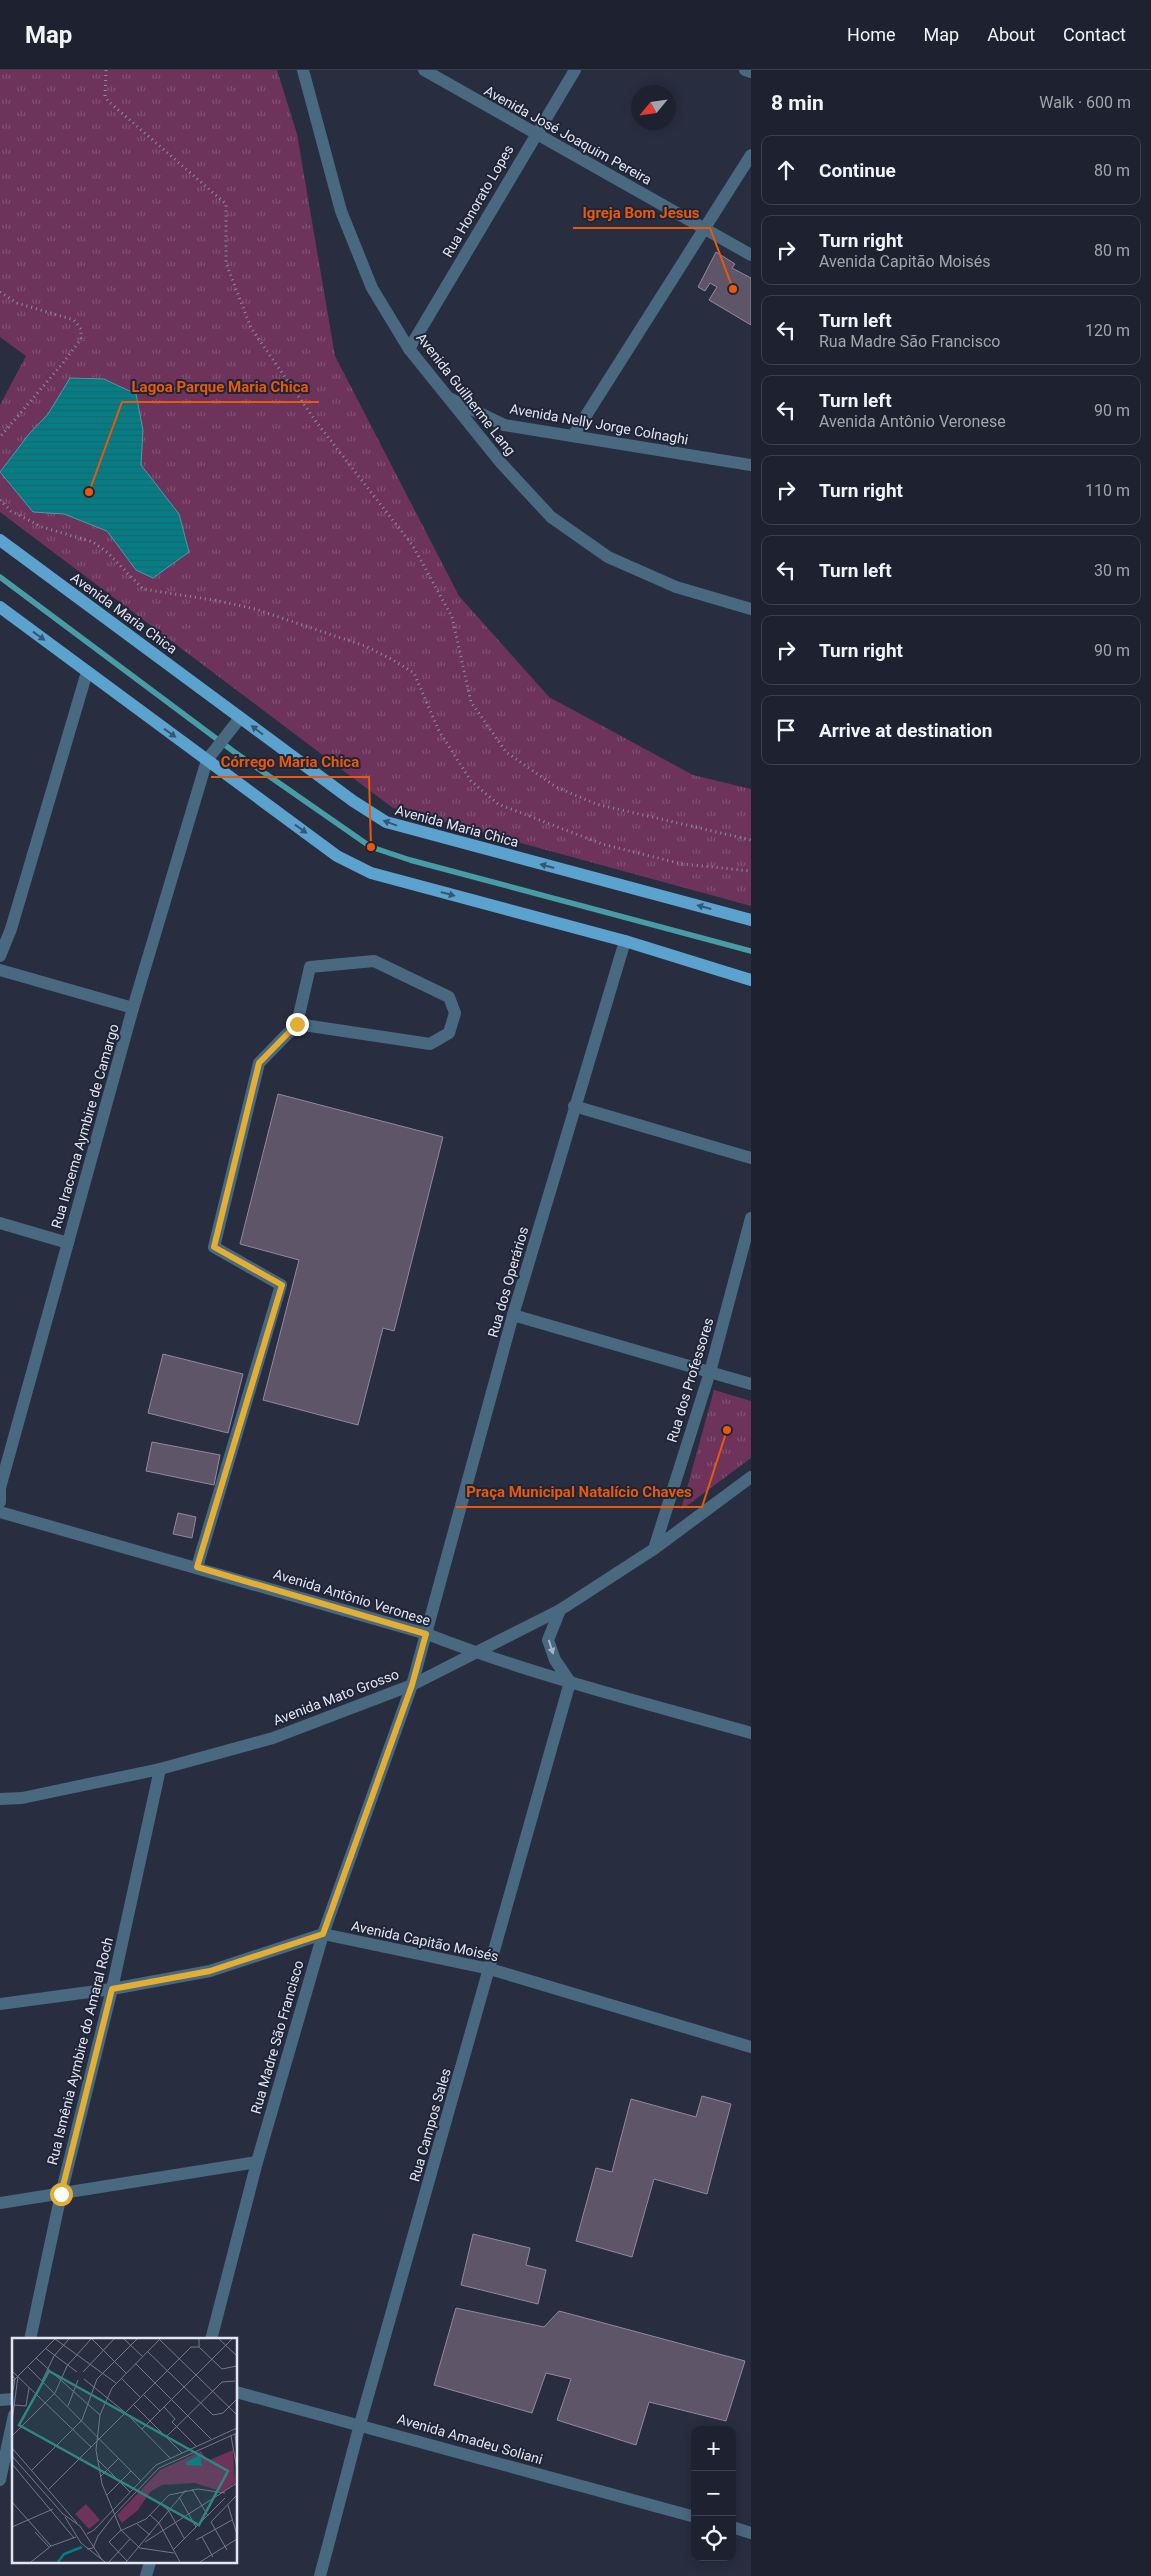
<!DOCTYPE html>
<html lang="en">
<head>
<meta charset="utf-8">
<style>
  :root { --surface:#1e2230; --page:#2b2f3c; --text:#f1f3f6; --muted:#a1a4ab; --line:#3c3f4c }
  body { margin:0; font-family:Roboto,sans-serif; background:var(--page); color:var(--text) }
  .controls { position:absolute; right:15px; bottom:15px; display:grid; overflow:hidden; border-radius:10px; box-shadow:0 2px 12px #0003 }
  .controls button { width:45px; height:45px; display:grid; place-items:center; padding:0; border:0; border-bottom:1px solid var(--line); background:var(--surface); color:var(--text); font:25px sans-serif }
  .compass { position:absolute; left:631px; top:15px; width:45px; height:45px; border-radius:50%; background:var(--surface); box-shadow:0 2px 12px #0003; rotate:241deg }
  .stop { position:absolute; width:15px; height:15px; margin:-11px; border:4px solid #e3ae34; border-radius:50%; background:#fff }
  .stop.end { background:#e3ae34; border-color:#fff; box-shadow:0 1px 5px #0008 }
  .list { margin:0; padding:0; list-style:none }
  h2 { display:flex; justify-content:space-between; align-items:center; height:65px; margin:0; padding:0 20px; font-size:21px }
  h2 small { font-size:16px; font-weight:400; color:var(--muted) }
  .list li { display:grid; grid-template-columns:32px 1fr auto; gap:15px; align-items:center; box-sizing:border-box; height:70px; margin:0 10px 10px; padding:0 10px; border:1px solid var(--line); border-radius:10px }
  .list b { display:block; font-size:19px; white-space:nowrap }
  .list p { margin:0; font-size:16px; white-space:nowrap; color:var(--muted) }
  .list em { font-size:16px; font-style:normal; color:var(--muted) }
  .icon { flex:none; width:28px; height:28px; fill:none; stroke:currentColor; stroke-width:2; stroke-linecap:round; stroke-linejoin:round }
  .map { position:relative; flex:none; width:751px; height:2506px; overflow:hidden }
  header { display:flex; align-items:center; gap:30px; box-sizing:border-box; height:70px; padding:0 25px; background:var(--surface); border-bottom:1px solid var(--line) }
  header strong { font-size:24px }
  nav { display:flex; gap:28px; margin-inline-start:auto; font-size:18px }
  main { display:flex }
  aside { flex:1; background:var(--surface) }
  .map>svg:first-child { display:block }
  .park { fill:url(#park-tufts) }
  .water { fill:url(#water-rules); stroke:#479ca6 }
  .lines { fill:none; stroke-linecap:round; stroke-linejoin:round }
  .stream { stroke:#479ca6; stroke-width:5.5 }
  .building { fill:#5e5569; stroke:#92889f }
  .path { stroke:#8a8f9e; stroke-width:3; stroke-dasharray:1 4; stroke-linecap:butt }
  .minor { stroke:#48697f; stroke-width:12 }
  .major { stroke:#5ba2ce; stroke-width:12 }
  .oneway { fill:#375673 }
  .oneway2 { fill:#a4b4c4 }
  .route { stroke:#e3ae34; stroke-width:6 }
  .labels { text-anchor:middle; stroke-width:4; stroke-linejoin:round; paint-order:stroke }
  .street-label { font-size:14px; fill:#e2e6f2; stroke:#1f2436 }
  .inset-river { fill:none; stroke:#057d85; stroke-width:2.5 }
  .inset-road { fill:none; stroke:#727887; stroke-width:1 }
  .view { fill:#2f8782; fill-opacity:0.15; stroke:#2f8782; stroke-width:2.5 }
  .inset-edge { fill:none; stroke:#e2e6f2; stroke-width:2.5 }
  .leader { fill:none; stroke:#e8590c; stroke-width:2 }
  .callout-dot { fill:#e8590c; stroke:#1f2436; stroke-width:2 }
  .callout-label { font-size:15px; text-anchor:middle; font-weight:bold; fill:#e8590c; stroke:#1f2436; stroke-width:4; stroke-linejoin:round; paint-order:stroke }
</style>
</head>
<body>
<header>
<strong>Map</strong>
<nav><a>Home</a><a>Map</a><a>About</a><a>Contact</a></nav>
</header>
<main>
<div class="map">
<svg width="751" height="2506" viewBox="0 0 751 2506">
  <defs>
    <pattern id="park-tufts" width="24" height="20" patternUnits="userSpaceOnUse" patternTransform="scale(1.25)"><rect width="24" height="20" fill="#6d335b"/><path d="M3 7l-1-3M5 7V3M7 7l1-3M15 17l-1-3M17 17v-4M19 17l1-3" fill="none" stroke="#825173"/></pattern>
    <pattern id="water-rules" width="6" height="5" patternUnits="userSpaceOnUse" patternTransform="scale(1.25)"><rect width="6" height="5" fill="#057d85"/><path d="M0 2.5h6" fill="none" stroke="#21646a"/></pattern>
  </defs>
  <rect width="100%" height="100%" fill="#282e40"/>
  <g class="park">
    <polygon points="0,0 277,0 297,64 335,286 459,526 549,627 693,705 751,719 751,836 393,738 0,442 0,335 26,286 0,267"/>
    <polygon points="714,1320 751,1331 751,1388 681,1440"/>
  </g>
  <polygon class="water" points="70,308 104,309 136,324 143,360 141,395 179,444 189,482 153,508 136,500 107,461 64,444 33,442 0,402 29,364 48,344"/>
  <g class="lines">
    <polyline class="stream" points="0,507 233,681 371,777 410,790 751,881"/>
  </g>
  <g class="building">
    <polygon points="716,182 735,194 732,198 751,208 751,255 709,230 717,217 710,213 705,221 698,217"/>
    <polygon points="278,1024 443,1067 394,1261 383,1258 358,1355 263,1330 299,1190 240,1174"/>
    <polygon points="163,1284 243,1304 228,1363 148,1343"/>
    <polygon points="152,1372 220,1385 214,1415 146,1401"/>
    <polygon points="178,1443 196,1447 192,1468 173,1464"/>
    <polygon points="702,2026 731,2034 707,2124 654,2109 632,2187 576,2171 596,2098 612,2102 631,2029 696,2047"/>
    <polygon points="473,2164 530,2178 526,2195 546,2200 538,2234 461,2215"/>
    <polygon points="456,2238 544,2257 559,2241 745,2291 726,2351 649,2332 636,2375 557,2350 571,2309 546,2303 532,2343 434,2315"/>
  </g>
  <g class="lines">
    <g class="path">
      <polyline points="106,0 105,26 108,31 226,134 226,193 251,258 317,353 413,476 452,547 471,632 506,682 556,717 596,734 751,770"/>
      <polyline points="0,222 17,233 74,250 81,259 81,269 63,293 0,367"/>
      <polyline points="0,430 11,441 42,457 93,472 108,483 143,519 219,531 255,539 365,576 393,590 414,603 439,661 471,711 498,734 602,774 682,794 751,801"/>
    </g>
    <g class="minor">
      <polyline points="303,0 341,141 372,218 409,279 501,393 551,447 608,487 676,517 751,539"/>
      <polyline points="424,0 751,185"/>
      <polyline points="745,0 751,2"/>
      <polyline points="409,279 575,0"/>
      <polyline points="451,329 504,355 751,395"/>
      <polyline points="573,366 751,85"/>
      <polyline points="0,886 11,859 87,602"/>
      <polyline points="0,900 133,938"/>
      <polyline points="574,1036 751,1088"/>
      <polyline points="0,1153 68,1173"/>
      <polyline points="513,1245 751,1314"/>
      <polyline points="0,1432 0,1418 133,938 207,690 240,648"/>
      <path d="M0,1442L427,1564C532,1605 642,1632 751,1663"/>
      <polyline points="654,1479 710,1302 751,1148"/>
      <polyline points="197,1497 281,1215 214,1177 259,993 297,954 430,974 449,963 455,943 449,927 374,891 310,897 297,954"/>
      <polyline points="0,1729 22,1728 160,1699 273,1668 412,1615 560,1540 654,1479 751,1407"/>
      <polyline points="0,1934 112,1919 210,1901 323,1864 490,1899 751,1977"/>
      <polyline points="0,2133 257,2092"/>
      <polyline points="30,2270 61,2124 112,1919 160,1699"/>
      <polyline points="211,2270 257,2092 323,1864 412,1615 513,1245 625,871"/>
      <polyline points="236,2322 695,2447"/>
      <polyline points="0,2330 14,2329"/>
      <polyline points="0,2410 14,2345"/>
      <polyline points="732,2457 751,2463"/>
      <polyline points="146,2506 150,2492"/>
      <polyline points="320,2506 360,2354 570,1612 555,1590 548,1570 560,1540"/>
    </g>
    <g class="major">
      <polyline points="0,470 353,731 386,752 751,850"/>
      <polyline points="0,537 337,786 371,803 625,871 751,910"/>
    </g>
  </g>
  <defs><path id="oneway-solid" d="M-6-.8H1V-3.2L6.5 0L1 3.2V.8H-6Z" transform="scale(1.25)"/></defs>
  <g class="oneway">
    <use href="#oneway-solid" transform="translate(39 566) rotate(36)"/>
    <use href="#oneway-solid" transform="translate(257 660) rotate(-143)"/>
    <use href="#oneway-solid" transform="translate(170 663) rotate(36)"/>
    <use href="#oneway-solid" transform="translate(390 753) rotate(-160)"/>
    <use href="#oneway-solid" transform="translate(301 759) rotate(36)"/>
    <use href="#oneway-solid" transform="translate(547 796) rotate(-165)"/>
    <use href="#oneway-solid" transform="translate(448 824) rotate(15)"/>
    <use href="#oneway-solid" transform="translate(704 837) rotate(-165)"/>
  </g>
  <use class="oneway2" href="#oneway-solid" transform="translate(551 1577) rotate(72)"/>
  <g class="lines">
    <polyline class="route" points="61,2124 112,1919 210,1901 323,1864 412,1615 426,1564 197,1497 282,1215 214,1177 259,993 297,954"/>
  </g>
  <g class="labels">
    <g class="street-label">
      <text transform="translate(568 65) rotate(29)" y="5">Avenida José Joaquim Pereira</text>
      <text transform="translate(478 131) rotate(-60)" y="5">Rua Honorato Lopes</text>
      <text transform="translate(466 324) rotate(52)" y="5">Avenida Guilherme Lang</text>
      <text transform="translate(599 354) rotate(10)" y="5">Avenida Nelly Jorge Colnaghi</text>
      <text transform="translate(124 543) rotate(36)" y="5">Avenida Maria Chica</text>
      <text transform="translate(457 756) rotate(15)" y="5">Avenida Maria Chica</text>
      <text transform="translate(85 1056) rotate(-74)" y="5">Rua Iracema Aymbire de Camargo</text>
      <text transform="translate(508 1212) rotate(-74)" y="5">Rua dos Operários</text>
      <text transform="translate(690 1310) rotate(-73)" y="5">Rua dos Professores</text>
      <text transform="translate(352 1527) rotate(17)" y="5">Avenida Antônio Veronese</text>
      <text transform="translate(336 1627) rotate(-21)" y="5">Avenida Mato Grosso</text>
      <text transform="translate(425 1871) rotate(12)" y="5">Avenida Capitão Moisés</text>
      <text transform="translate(277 1967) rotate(-74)" y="5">Rua Madre São Francisco</text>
      <text transform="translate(80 1981) rotate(-76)" y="5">Rua Ismênia Aymbire do Amaral Roch</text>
      <text transform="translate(430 2055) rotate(-74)" y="5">Rua Campos Sales</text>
      <text transform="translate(470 2369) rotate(16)" y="5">Avenida Amadeu Soliani</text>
    </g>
  </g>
  <g transform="translate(12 2268)">
    <rect width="225" height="225" fill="#282e40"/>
    <path d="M221,112L223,145L211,154L183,145L150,147L138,154L126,172L110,185L105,177L148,132L189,113L195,123Z" fill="#6d335b"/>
    <path d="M74,166L88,182L77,191L63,176Z" fill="#6d335b"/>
    <path d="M188,117L190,128L174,127V124Z" fill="#057d85"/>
    <path class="inset-river" d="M46,224L52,216L70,209"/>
    <path class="inset-road" d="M43,1L104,45M80,1L114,35M112,1L130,18M147,1L225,77M148,1L100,50L88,77L84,112L90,146L109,192L128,210L162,215M207,1L225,18M187,9L210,31M33,10L65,34M135,13L201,77L211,75L225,61M24,20L88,77M123,25L199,101M16,29L129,143M210,31L225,28M0,33L79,109M71,34L102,1M0,37L3,41L0,58M109,40L129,60M72,41L115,76L159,121M30,43L42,18L57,1M0,44L43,1M132,57L148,73M2,67L14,68L17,50M122,67L170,115M56,68L66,42M152,69L163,81L160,84L184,108M0,84L6,38M130,91L220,1M223,96L225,115M0,98L43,55L55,28L79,1M219,98L225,131M154,99L210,44L223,43M0,110L65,185M0,118L51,176L68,188L90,222M85,121L118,154M0,126L62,200M20,132L70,82L85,41L125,1M88,139L107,120M37,151L179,9H187V1M180,151L196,178M95,157L119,133M167,159L184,189M0,164L39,208M148,165L157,173L172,200M216,167L225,197M138,177L147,185L168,224M53,179L69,205L93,224M125,186L138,197M0,189L41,171M23,194L37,209M75,196L82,192L144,127L225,90M190,199L201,219M184,202L220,182M133,204L225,145M75,211L81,210L86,198L103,176L147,130L225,95M161,212L213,160M215,212L199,184L225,157M115,223L97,204L108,193L134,181L157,157L186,151L213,155M19,224L39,208L64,199M97,224L118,201M114,224L174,152M188,224L225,201"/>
    <path class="view" d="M37,33L216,133L187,187L7,87Z"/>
    <rect width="225" height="225" class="inset-edge"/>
  </g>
  <path class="leader" d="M733 219L710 158H573M89 422L122 332H319M371 777L369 707H211M727 1360L702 1437H456"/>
  <g class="callout-dot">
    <circle cx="733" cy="219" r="5"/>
    <circle cx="89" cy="422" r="5"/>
    <circle cx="371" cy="777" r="5"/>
    <circle cx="727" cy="1360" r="5"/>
  </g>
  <g class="callout-label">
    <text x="641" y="148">Igreja Bom Jesus</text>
    <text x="220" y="322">Lagoa Parque Maria Chica</text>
    <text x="290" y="697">Córrego Maria Chica</text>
    <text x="579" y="1427">Praça Municipal Natalício Chaves</text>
  </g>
</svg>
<div class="controls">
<button>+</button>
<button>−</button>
<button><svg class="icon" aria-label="locate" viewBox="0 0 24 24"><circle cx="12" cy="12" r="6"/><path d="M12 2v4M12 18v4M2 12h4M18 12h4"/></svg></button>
</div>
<svg class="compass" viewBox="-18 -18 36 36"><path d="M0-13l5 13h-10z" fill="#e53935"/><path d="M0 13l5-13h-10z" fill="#a1a4ab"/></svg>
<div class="stop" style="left:61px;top:2124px"></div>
<div class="stop end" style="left:297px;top:954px"></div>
</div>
<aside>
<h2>8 min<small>Walk · 600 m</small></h2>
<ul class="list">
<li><svg class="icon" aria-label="ahead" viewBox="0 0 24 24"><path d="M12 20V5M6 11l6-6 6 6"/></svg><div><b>Continue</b></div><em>80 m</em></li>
<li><svg class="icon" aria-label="right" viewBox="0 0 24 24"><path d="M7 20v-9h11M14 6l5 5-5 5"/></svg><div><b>Turn right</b><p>Avenida Capitão Moisés</p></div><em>80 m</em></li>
<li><svg class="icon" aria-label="left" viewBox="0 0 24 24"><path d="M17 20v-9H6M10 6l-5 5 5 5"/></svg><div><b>Turn left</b><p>Rua Madre São Francisco</p></div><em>120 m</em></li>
<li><svg class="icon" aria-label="left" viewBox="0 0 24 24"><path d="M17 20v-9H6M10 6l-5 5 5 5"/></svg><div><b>Turn left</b><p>Avenida Antônio Veronese</p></div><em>90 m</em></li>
<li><svg class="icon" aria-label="right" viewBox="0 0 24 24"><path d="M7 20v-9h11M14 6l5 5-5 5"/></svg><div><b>Turn right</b></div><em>110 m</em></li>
<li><svg class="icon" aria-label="left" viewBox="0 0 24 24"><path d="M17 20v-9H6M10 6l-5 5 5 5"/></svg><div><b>Turn left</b></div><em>30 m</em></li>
<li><svg class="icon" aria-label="right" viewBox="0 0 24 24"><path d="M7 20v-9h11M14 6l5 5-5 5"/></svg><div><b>Turn right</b></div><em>90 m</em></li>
<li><svg class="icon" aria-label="arrive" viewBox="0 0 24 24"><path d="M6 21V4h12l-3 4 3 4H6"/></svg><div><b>Arrive at destination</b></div></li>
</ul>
</aside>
</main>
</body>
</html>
